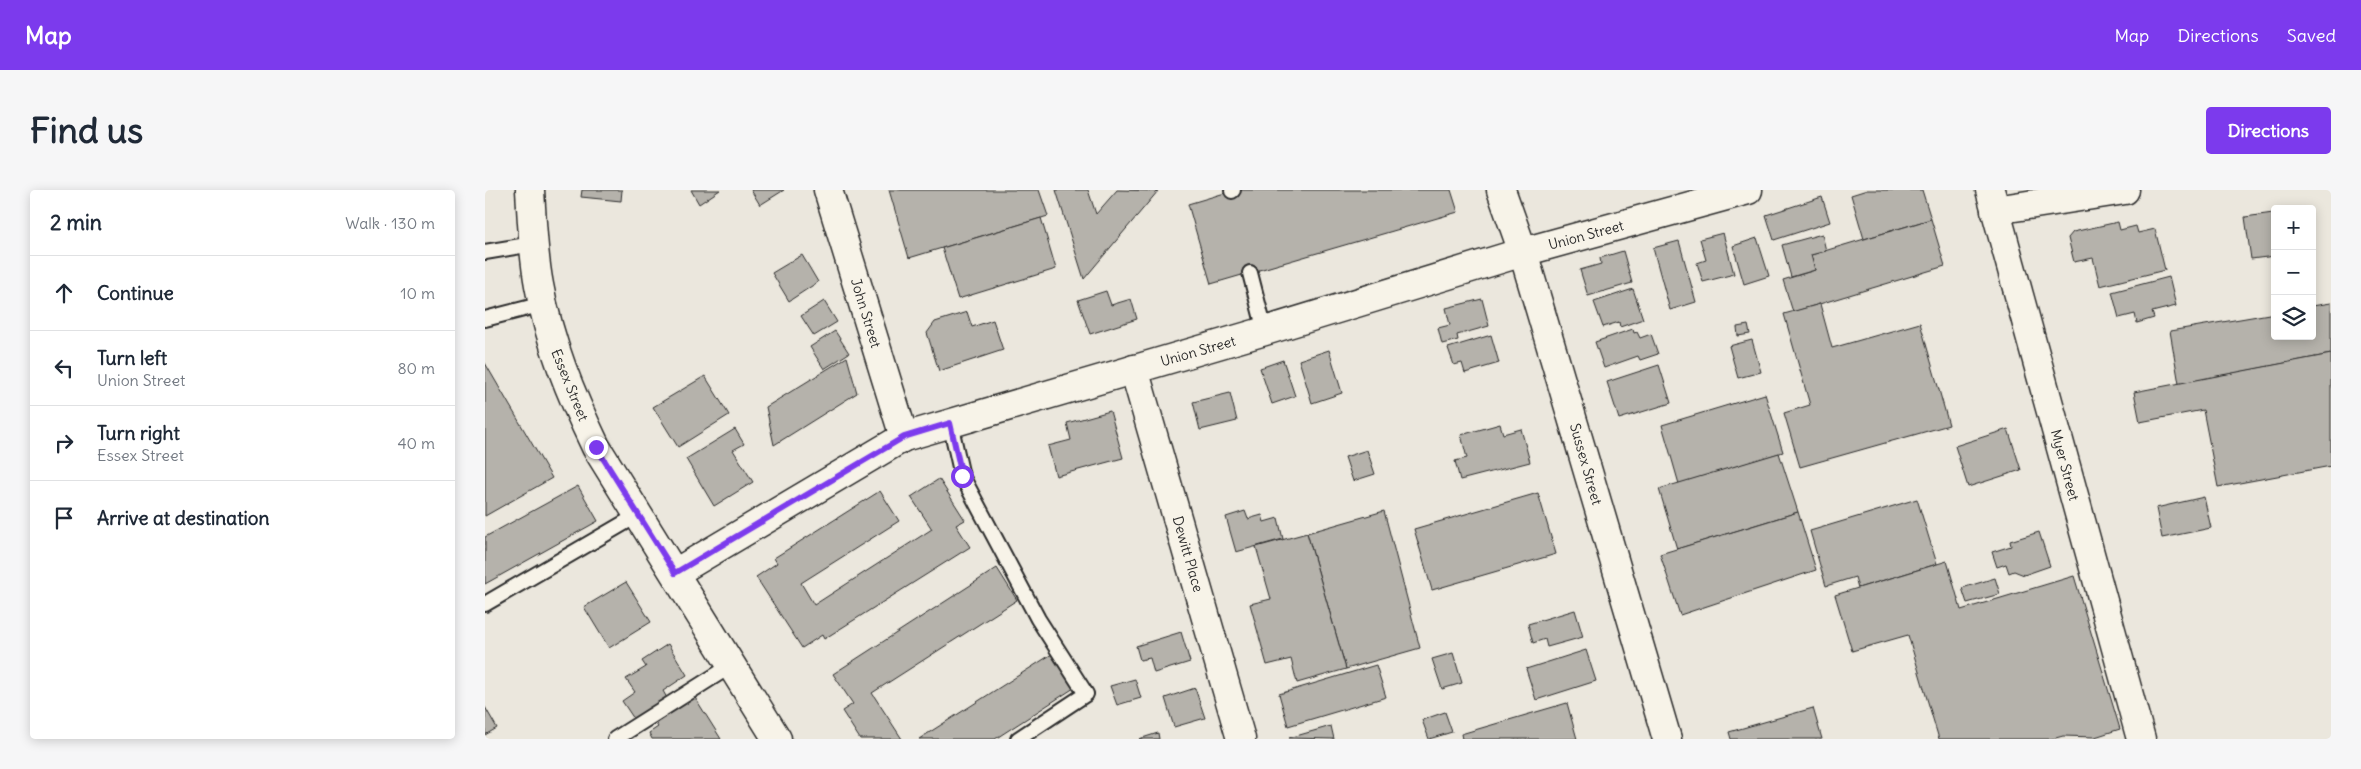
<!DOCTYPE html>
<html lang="en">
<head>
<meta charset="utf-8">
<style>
  :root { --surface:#fff; --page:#f6f6f7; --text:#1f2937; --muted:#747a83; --line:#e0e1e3; --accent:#7c3aed }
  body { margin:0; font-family:Delius,sans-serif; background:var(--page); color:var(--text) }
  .controls { position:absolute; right:15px; top:15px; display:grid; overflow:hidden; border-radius:5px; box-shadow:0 2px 12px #0003 }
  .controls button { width:45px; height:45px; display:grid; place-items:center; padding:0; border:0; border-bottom:1px solid var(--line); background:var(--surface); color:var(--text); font:25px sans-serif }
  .stop { position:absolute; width:15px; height:15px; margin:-11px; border:4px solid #7c3aed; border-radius:50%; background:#fff }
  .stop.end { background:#7c3aed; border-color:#fff; box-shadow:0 1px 5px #0008 }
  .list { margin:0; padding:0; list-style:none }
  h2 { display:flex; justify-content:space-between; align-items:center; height:65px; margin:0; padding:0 20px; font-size:21px }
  h2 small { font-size:16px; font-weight:400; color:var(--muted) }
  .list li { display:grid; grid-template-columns:32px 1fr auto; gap:15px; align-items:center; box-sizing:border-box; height:75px; padding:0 20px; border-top:1px solid var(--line) }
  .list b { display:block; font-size:19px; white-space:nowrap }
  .list p { margin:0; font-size:16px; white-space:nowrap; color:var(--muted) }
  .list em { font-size:16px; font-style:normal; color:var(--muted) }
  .icon { flex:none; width:28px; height:28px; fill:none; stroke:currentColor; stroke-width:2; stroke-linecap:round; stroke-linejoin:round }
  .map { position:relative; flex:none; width:1846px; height:549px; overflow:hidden; border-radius:5px }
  header { display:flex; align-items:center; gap:30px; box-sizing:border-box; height:70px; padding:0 25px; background:var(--accent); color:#fff }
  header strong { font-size:24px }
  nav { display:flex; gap:28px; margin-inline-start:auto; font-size:18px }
  .intro { display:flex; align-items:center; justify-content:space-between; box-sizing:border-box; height:120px; padding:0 30px }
  h1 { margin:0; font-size:35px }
  .button { padding:12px 22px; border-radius:5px; background:var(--accent); color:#fff; font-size:18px; font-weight:700 }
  main { display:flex; gap:30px; padding:0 30px }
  aside { flex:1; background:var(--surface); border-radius:5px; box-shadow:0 2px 12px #0003 }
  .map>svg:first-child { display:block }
  .building { fill:#b5b2ab; stroke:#2b2b2b }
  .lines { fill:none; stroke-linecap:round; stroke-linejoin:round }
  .lane-casing { stroke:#2b2b2b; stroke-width:18 }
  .street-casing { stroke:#2b2b2b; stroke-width:31 }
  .secondary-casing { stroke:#2b2b2b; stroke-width:31 }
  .lane { stroke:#f7f3e8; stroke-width:14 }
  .street { stroke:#f7f3e8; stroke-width:28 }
  .secondary { stroke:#f7f3e8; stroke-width:28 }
  .route { stroke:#7c3aed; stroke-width:6 }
  .labels { text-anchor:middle; stroke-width:4; stroke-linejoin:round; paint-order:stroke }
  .street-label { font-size:14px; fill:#2b2b2b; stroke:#f7f3e8 }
</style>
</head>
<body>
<header>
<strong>Map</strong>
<nav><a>Map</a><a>Directions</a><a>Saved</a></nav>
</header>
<div class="intro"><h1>Find us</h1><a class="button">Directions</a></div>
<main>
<aside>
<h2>2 min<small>Walk · 130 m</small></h2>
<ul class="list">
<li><svg class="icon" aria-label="ahead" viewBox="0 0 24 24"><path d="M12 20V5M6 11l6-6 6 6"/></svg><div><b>Continue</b></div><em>10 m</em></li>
<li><svg class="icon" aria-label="left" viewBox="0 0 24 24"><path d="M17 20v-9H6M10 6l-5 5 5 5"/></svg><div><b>Turn left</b><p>Union Street</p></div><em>80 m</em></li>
<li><svg class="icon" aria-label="right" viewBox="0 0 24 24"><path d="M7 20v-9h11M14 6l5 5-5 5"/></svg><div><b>Turn right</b><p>Essex Street</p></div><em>40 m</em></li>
<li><svg class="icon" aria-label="arrive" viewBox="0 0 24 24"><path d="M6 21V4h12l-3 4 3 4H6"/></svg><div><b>Arrive at destination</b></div></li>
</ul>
</aside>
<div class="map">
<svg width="1846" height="549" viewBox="0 0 1846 549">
  <rect width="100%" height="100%" fill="#ebe7dd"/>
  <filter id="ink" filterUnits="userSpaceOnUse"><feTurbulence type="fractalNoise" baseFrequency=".02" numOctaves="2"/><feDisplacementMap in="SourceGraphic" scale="10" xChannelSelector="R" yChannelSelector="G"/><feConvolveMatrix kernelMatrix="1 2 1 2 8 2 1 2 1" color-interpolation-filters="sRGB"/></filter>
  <g filter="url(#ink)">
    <g class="building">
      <polygon points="97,0 137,0 136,11 96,7"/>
      <polygon points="206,0 235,0 214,14"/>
      <polygon points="266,0 299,0 275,15"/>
      <polygon points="404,0 554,0 563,26 424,68"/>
      <polygon points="571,0 603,0 611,24 632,0 673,1 599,89"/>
      <polygon points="750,0 966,0 973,22 726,94 703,14"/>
      <polygon points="1382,0 1437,0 1446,29 1379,49 1366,5"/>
      <polygon points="1337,7 1345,32 1289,50 1281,25"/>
      <polygon points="1788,23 1790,66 1766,69 1760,27"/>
      <polygon points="556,28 571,79 473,109 457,58"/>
      <polygon points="1446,29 1460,76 1308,122 1298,90 1330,80 1326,65"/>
      <polygon points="1633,32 1635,40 1651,36 1653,43 1670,39 1680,80 1615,96 1608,68 1589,72 1583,48 1588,42"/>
      <polygon points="1238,43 1249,84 1218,92 1212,73 1221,70 1215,49"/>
      <polygon points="1337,44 1341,61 1326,65 1330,80 1306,87 1297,55"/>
      <polygon points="1272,48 1284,86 1259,94 1248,56"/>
      <polygon points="1194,51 1211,112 1185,120 1168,58"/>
      <polygon points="1138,61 1147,93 1103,106 1095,80 1116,74 1115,68"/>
      <polygon points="317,65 333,92 304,111 287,83"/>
      <polygon points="1684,87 1691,116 1667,122 1669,128 1652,133 1650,124 1634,128 1627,102"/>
      <polygon points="1148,99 1158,129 1135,137 1134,132 1118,137 1109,112"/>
      <polygon points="621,101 626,115 646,109 652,129 605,144 593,110"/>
      <polygon points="997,109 1004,136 972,145 973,150 957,154 953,138 965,135 961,118"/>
      <polygon points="339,111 352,132 329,146 316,126"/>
      <polygon points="1846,113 1846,164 1694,194 1685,141 1790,123 1790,146 1827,146 1827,116"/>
      <polygon points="1335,114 1347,158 1435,133 1464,235 1315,277 1299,223 1325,215 1299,124"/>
      <polygon points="482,122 487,137 508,130 518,160 454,181 442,143 450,132"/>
      <polygon points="1263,135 1265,144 1253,146 1252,137"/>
      <polygon points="1148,139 1149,143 1152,142 1155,148 1166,144 1173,164 1155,170 1153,166 1119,178 1110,152"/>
      <polygon points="350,141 364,163 339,179 325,157"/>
      <polygon points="1006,145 1014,173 980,183 977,173 969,175 963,158"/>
      <polygon points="1267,150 1276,182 1253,188 1244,156"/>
      <polygon points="844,160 857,203 827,213 814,170"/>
      <polygon points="1846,164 1846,276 1733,297 1718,220 1655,232 1649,202"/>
      <polygon points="362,167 372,203 289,255 281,217"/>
      <polygon points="798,170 810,206 787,214 775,178"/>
      <polygon points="0,173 67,288 0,326"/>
      <polygon points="1174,175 1186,213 1134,229 1122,192"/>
      <polygon points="220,186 244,225 193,257 168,217"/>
      <polygon points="745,203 752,231 715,240 708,212"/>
      <polygon points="1280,204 1298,262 1194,294 1177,235"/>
      <polygon points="625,221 638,268 571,286 563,256 586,250 582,233"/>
      <polygon points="1015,234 1018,244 1036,239 1045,272 975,290 970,271 982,268 976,245"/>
      <polygon points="250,239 259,254 248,260 268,292 229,316 201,269"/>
      <polygon points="1523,239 1536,280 1483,297 1470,256"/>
      <polygon points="882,260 890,284 868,291 860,267"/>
      <polygon points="1294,263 1313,322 1192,359 1174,299"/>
      <polygon points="454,289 480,330 471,335 485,357 339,449 337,445 317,458 271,387 292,373 289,368 395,301 414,331 316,393 329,415 447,339 426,307"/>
      <polygon points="93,296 113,331 0,394 0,347"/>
      <polygon points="1053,303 1071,364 947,400 929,339"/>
      <polygon points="1719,307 1726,338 1677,348 1671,318"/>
      <polygon points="1432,309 1452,374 1373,398 1370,387 1341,396 1325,341"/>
      <polygon points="760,321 763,329 777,325 779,332 793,328 798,349 751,362 741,327"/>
      <polygon points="899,321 935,458 861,479 822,343"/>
      <polygon points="1313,322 1331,380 1195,425 1175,364"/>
      <polygon points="1554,342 1565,376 1539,385 1529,381 1524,383 1521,374 1512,377 1507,362 1526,356 1525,351"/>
      <polygon points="822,343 861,479 812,493 806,469 782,475 765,414 786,409 771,357"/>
      <polygon points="1462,371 1476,420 1589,386 1635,539 1610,547 1578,546 1567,549 1454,549 1423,445 1367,461 1350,405"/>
      <polygon points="512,378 532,410 387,503 417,549 375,549 357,521 368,514 348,484"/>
      <polygon points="1510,388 1515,404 1482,413 1477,398"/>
      <polygon points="141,392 166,432 124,458 99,417"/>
      <polygon points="1090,420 1098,447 1062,457 1060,449 1048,453 1043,434"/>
      <polygon points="696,442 705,472 669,483 665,468 655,470 651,456"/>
      <polygon points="183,454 202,485 178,501 182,508 149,529 137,511 150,502 141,489 161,477 157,471"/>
      <polygon points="1101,460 1111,491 1051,510 1041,479"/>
      <polygon points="968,463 977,493 957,499 947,469"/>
      <polygon points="567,464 589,498 510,549 434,549"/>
      <polygon points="891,475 901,507 803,536 794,504"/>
      <polygon points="650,489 656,508 632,515 625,496"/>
      <polygon points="710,498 720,528 689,537 680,508"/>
      <polygon points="209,506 236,549 167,549 164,543 173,537 169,531"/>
      <polygon points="1082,513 1092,549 977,549 976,544"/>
      <polygon points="0,517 12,538 0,545"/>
      <polygon points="1328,518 1337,549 1246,549 1244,542"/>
      <polygon points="960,522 967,542 944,549 937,530"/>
      <polygon points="846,536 849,549 804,548"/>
      <polygon points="673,543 674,549 654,549"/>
    </g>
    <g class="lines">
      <defs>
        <g id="lane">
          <polyline points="747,1 748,0"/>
          <polyline points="0,62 48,54"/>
          <polyline points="765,83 780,141"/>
          <polyline points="0,129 58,114"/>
          <polyline points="465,233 477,286 553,429 601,504 533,549"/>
          <polyline points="0,414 153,325"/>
          <polyline points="130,549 247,475"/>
        </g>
        <g id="street">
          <polyline points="343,0 419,247"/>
          <polyline points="1016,0 1038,62 1182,549"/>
          <polyline points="1505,0 1656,549"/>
          <polyline points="1510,20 1640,0"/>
          <polyline points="649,179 756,549"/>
          <polyline points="190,383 419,247 780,141 1038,62 1263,0"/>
        </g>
        <path id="secondary" d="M45,0C47,32 48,64 54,95C64,152 86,205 111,257L292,549"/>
      </defs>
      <use href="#lane" class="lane-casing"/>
      <use href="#street" class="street-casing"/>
      <use href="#secondary" class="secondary-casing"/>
      <use href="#lane" class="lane"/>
      <use href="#street" class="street"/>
      <use href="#secondary" class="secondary"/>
    </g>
  </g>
  <g class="lines" filter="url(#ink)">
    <polyline class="route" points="111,257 190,383 419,247 465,233 477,286"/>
  </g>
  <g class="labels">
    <g class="street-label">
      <text transform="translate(1101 45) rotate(-15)" y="5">Union Street</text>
      <text transform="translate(381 123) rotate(73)" y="5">John Street</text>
      <text transform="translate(713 161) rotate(-16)" y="5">Union Street</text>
      <text transform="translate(85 195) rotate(68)" y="5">Essex Street</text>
      <text transform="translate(1101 274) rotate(74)" y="5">Sussex Street</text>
      <text transform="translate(1580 275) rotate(75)" y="5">Myer Street</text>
      <text transform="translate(703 364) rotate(74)" y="5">Dewitt Place</text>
    </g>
  </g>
</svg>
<div class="controls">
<button>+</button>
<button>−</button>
<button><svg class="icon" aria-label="layers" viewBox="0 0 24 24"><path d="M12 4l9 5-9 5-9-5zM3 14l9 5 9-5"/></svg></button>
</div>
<div class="stop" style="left:477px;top:286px"></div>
<div class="stop end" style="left:111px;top:257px"></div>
</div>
</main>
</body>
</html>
